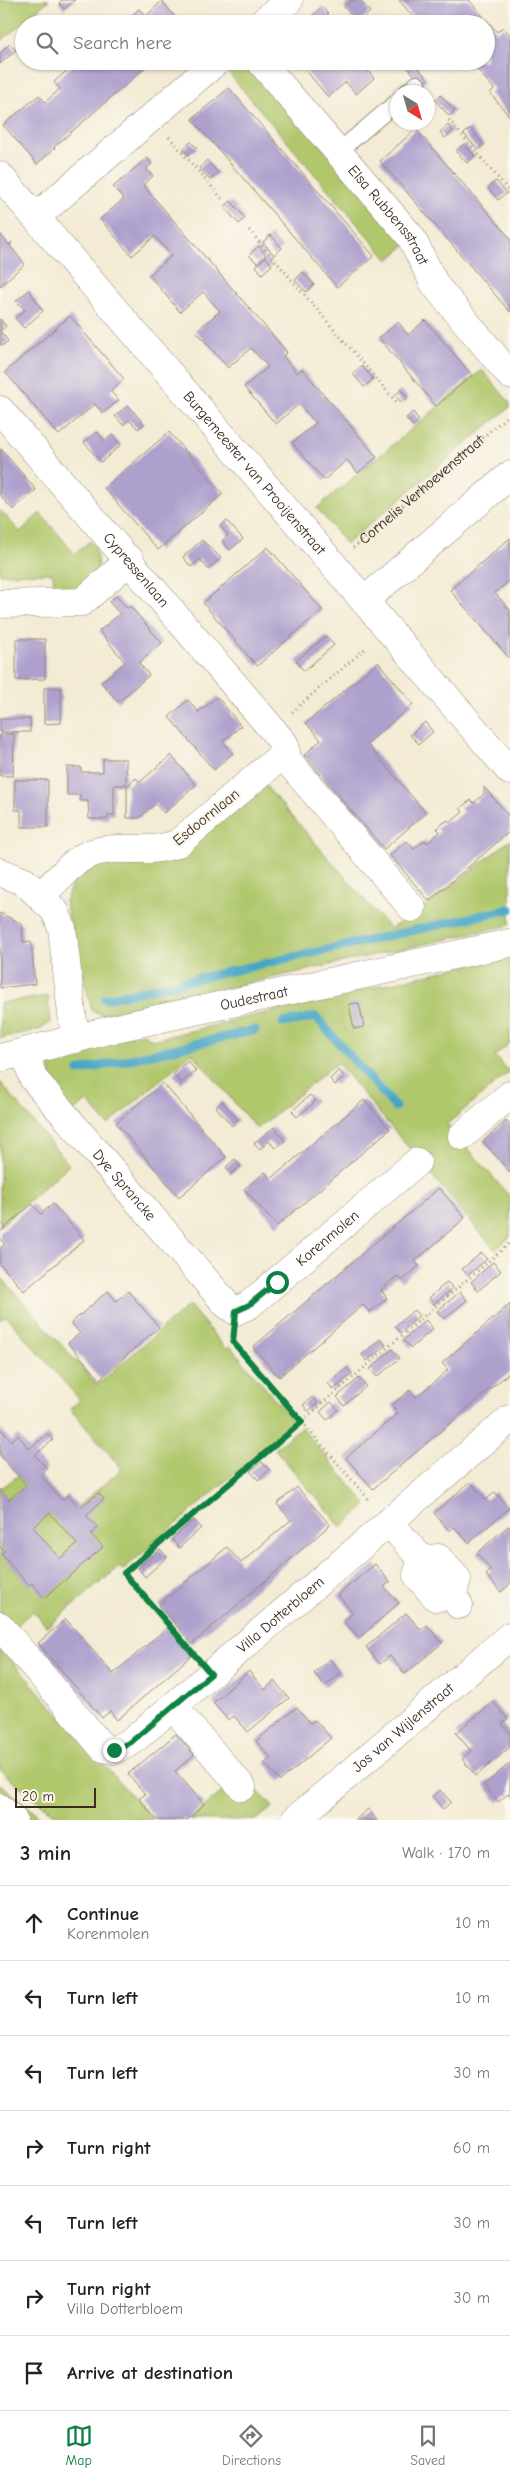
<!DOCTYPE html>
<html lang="en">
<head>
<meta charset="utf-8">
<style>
  :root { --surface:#fff; --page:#f2f2f2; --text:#222; --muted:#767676; --line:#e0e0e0; --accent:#0b8043 }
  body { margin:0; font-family:"Comic Neue",sans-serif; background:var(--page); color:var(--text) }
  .compass { position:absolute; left:390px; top:85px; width:45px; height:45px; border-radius:50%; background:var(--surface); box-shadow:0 1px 4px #0004; rotate:143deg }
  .scale { position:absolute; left:15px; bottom:12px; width:81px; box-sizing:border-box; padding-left:5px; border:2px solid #3b2a1e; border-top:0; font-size:14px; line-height:18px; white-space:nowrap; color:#3b2a1e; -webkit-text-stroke:4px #fbf7ec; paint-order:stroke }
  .stop { position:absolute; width:15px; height:15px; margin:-11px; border:4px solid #0b8043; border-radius:50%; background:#fff }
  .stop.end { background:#0b8043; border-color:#fff; box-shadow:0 1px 5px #0008 }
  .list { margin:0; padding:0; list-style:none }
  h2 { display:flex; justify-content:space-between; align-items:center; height:65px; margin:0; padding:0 20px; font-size:21px }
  h2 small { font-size:16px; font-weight:400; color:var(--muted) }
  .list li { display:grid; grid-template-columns:32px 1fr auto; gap:15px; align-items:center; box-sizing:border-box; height:75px; padding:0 20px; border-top:1px solid var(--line) }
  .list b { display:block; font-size:19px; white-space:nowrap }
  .list p { margin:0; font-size:16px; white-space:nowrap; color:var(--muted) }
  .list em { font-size:16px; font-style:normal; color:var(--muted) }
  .icon { flex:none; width:28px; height:28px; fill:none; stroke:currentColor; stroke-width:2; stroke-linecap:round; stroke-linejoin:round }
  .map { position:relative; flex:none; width:510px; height:1820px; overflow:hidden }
  .search { position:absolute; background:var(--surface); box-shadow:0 1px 4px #0004; left:15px; right:15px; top:15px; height:55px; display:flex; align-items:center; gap:12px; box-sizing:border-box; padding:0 18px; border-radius:28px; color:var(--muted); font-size:19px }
  .sheet { height:590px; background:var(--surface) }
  nav { display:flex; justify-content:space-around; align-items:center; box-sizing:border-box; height:70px; border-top:1px solid var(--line); background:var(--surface); font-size:14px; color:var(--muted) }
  nav a { display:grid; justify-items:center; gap:2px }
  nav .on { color:var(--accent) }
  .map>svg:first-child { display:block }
  .green { fill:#b0c76c; stroke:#767845 }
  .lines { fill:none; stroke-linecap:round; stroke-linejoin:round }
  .stream { stroke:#45a6c4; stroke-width:9 }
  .building { fill:#aea0cd; fill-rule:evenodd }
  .service-casing { stroke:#978a79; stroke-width:18 }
  .minor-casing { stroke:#978a79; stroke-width:29 }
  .path { stroke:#978a79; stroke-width:3; stroke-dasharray:1 4; stroke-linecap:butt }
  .service { stroke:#fff; stroke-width:16 }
  .minor { stroke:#fff; stroke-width:28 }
  .route { stroke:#0b8043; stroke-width:6 }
  .labels { text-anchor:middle; stroke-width:4.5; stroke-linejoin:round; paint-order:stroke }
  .street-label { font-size:15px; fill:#3b2a1e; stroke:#fbf7ec }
</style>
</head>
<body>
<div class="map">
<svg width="510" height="1820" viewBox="0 0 510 1820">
  <rect width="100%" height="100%" fill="#fbf7ec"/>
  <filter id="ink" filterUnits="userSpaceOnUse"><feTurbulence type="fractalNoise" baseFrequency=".02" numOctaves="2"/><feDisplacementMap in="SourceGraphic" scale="10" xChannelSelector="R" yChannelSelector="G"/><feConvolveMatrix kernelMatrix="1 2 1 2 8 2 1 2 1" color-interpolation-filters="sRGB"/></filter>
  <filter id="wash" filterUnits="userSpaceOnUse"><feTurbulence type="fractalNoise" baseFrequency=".0096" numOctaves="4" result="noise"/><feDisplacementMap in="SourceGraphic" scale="20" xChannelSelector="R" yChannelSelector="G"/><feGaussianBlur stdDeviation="1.12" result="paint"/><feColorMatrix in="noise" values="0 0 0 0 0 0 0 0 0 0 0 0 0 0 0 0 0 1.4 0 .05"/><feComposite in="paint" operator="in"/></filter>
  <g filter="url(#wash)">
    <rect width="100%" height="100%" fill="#f3ebd4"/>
    <g class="green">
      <polygon points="0,0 49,0 0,42"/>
      <polygon points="242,64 251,66 407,244 388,260 225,69"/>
      <polygon points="482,370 510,403 510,407 346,544 317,508"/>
      <polygon points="0,510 20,532 40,513 75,554 90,541 95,546 99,572 75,592 54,593 53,573 0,574"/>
      <polygon points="264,784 390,929 430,903 510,840 510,925 104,1015 92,1011 65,902 73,882 100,862 149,861"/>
      <path d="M510,955V1043L495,1056L509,1072L447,1124L510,1197V1237L495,1250L337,1063L257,1129L192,1053L108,1125L87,1101L74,1111C59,1093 41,1078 55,1054L143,1033L152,1040Z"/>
      <polygon points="48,996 50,1022 41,1029 0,1038 0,1003"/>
      <polygon points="0,1082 69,1165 0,1226"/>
      <polygon points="0,1276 97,1385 189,1305 226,1349 230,1346 294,1422 123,1570 119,1567 47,1627 33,1611 0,1639 0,1489 30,1467 70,1513 122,1469 70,1409 80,1400 6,1316 0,1320"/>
      <polygon points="301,1427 367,1505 341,1527 275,1449"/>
      <polygon points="0,1648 153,1820 61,1820 0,1770"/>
      <polygon points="0,1784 44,1820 29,1820 0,1790"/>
      <polygon points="253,1786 273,1807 256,1820 189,1820 223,1791 240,1795"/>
    </g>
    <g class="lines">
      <g class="stream">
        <polyline points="105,999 510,909"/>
        <polyline points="283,1023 316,1017 395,1107"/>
        <polyline points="79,1071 255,1030"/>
      </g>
    </g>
    <g id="blocks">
      <g class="building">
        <polygon points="62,0 75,0 64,9 59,3"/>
        <polygon points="352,0 360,0 370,12 358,23 344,7"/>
        <polygon points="399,0 469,0 497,32 503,27 510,35 510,117 490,93 494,89 470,61 486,61 486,24 419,24"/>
        <polygon points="162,1 181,24 122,24 139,9 146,16"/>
        <polygon points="322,7 336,24 303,24"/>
        <polygon points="44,15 49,22 34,24"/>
        <polygon points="10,44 16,50 0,64 0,53"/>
        <polygon points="78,61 153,61 54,147 55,148 37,164 3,125 39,95 45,102 60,89 54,82"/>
        <polygon points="298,61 352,61 358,69 363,65 374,78 356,94 346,82 328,97"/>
        <polygon points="402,61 416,61 414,63 428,79 422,84"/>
        <polygon points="229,88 374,256 337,287 192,119"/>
        <polygon points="441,95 455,111 449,116 435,100"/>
        <polygon points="448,125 453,131 445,138 440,132"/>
        <polygon points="470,128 484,145 478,150 464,134"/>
        <polygon points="416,129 510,238 510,312 380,161"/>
        <polygon points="191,142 197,148 188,155 183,149"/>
        <polygon points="464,144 475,156 467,163 456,151"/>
        <polygon points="147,158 152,164 146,169 153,176 143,185 287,352 283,356 297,373 302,369 377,457 358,473 347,460 324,480 292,443 316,423 299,404 276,424 244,387 268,367 251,348 228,368 196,331 220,311 203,292 180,312 149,275 171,256 155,236 132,256 100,219 124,199 113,187"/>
        <polygon points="207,160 218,173 210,180 199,168"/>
        <polygon points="496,181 507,193 498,200 488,188"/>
        <polygon points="231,201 245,218 239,224 224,207"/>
        <polygon points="0,234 9,245 12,242 10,246 25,264 0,286"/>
        <polygon points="271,235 282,248 274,255 263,242"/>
        <polygon points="259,246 266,255 257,263 249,255"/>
        <polygon points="266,257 272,265 262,274 256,266"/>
        <polygon points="303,272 314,285 306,292 295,280"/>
        <polygon points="29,290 43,311 24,328 15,318 25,310 16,301"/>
        <polygon points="70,316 124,379 110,391 119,400 103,413 95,404 59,435 5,372"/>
        <polygon points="0,319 6,326 0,331 8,341 2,346 0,344"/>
        <polygon points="425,320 472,375 436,406 379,338 398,322 408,335"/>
        <polygon points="362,366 373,379 364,387 353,374"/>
        <polygon points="401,390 408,398 402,403 395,395"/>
        <polygon points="128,405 144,424 138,429 129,420 123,425 115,416"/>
        <polygon points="413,412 419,420 413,426 406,418"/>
        <polygon points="97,432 105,441 112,435 121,445 101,462 84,442"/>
        <polygon points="169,432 223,494 158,550 104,488"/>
        <polygon points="1,449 36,490 13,510 0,495"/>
        <polygon points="227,521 243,539 230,550 222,541 228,535 220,526"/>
        <polygon points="510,538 510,580 495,593 510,610 510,659 450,590"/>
        <polygon points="202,540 221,558 208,569 200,559 191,567 183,557"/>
        <polygon points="268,547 322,610 257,666 203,603"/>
        <polygon points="116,596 127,608 130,606 162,643 139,663 149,675 118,702 101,682 125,662 99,631 120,614 109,602"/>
        <polygon points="326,636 334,645 304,671 296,661"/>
        <polygon points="16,639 45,639 45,679 16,680"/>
        <polygon points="378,662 413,704 367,744 426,813 384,849 304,755 321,740 306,723"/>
        <polygon points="44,688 61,688 61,723 44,724"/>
        <polygon points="217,697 241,726 223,741 233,753 214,770 169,717 188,700 198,712"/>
        <rect x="0" y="719" width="30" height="13"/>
        <polygon points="425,722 433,732 419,744 410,735"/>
        <polygon points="0,734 14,734 13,776 0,776"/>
        <polygon points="171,755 196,785 164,813 155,804 139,818 127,818 127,786 136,778 140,782"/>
        <polygon points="103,759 126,759 126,785 114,785 114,815 108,815 108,819 89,819 88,801 80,801 80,795 67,795 67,767 81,767 81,772 103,772"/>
        <polygon points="15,780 48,780 48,827 21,827 21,810 15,810"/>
        <polygon points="484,787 510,817 510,831 429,901 390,855 407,841 414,849 425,840 427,843 440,832 437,828 440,825 448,820 450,823 463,812 460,808 471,800 474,803 484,794"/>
        <polygon points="0,913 22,924 23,942 31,941 35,984 0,988"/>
        <polygon points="359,1003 364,1027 354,1029 349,1004"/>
        <polygon points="188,1061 196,1071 181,1083 173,1074"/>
        <polygon points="339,1070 345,1077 335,1085 330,1079"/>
        <polygon points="163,1083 226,1157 179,1197 116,1123"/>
        <polygon points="310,1095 316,1101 297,1117 292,1111"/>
        <polygon points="364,1100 390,1129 277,1226 244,1189 265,1172 271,1179"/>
        <polygon points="222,1101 238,1120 232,1126 216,1107"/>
        <polygon points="506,1121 510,1125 510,1173 483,1141"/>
        <polygon points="274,1127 285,1141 275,1148 269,1141 260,1149 254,1143"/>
        <polygon points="235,1159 241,1166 231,1174 226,1167"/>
        <polygon points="439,1188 465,1218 415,1261 419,1266 402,1281 397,1276 381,1290 387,1298 370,1312 363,1305 279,1377 253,1347"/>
        <polygon points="32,1204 41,1214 53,1204 84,1240 24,1291 0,1264 0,1248 5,1245 0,1239 0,1232"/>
        <polygon points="481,1253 487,1259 468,1275 462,1269"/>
        <polygon points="493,1262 501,1271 478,1291 471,1282"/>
        <polygon points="447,1282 453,1288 434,1304 429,1298"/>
        <polygon points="108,1291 116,1301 128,1291 159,1327 100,1379 68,1343 80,1333 71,1323"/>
        <polygon points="460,1292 467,1300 444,1319 437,1311"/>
        <polygon points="510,1304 510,1372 373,1489 346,1458 398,1413 392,1405 410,1390 416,1397 432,1384 448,1370 442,1363"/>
        <polygon points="414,1310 419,1316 401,1333 395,1326"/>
        <polygon points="426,1320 433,1329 411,1348 403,1340"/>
        <polygon points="380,1339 386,1345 367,1361 362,1355"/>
        <polygon points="392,1349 400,1358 377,1377 370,1369"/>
        <polygon points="347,1368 352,1374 333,1390 328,1383"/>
        <polygon points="359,1378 366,1386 344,1406 337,1397"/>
        <polygon points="312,1397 318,1403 308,1411 303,1405"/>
        <polygon points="331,1402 338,1410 327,1420 320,1412"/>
        <path d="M0,1428L11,1441L18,1435L29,1449L48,1434L53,1440L35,1455L47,1469L40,1475L62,1500L68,1495L80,1508L98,1493L104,1499L86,1515L98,1528L91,1534L103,1547L44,1598L32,1583L29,1586L1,1554L5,1551L0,1547V1489L9,1500L26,1485L0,1455ZM50,1513L77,1544L60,1559L33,1527Z"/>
        <polygon points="262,1462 269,1470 258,1480 250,1471"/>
        <polygon points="470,1482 486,1500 495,1492 509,1508 469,1543 454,1527 449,1531 434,1513"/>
        <polygon points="297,1487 330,1525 192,1644 159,1605 227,1547 241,1563 291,1520 277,1504"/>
        <polygon points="194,1520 201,1528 179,1548 172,1539"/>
        <polygon points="508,1526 510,1528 510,1584 501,1592 486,1575 491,1570 477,1553"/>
        <polygon points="160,1549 167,1557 145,1577 138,1568"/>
        <polygon points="375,1564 390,1582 384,1587 399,1603 359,1638 344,1621 353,1613 338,1595"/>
        <polygon points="406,1613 421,1630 427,1625 442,1643 405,1674 390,1656 380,1664 366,1647"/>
        <polygon points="66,1619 113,1674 168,1627 192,1655 117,1720 110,1711 102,1718 38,1643"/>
        <polygon points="330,1659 341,1673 325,1686 314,1673"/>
        <polygon points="249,1671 265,1690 274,1681 289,1698 248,1732 234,1716 228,1720 213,1703"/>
        <polygon points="493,1702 508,1719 502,1724 510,1733 510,1747 476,1776 462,1759 471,1751 456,1733"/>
        <polygon points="297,1707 310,1723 315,1720 331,1738 280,1781 265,1763 271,1758 256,1741"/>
        <polygon points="176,1734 194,1755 175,1771 204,1804 187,1820 157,1820 139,1799 145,1794 128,1774"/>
        <polygon points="510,1763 510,1796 508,1794 498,1802 484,1785"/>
        <polygon points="440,1790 451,1802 443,1809 432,1796"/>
        <polygon points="368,1809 377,1820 355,1820"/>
      </g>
    </g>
  </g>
  <g filter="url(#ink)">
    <use href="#blocks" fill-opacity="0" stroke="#978a79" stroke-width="1"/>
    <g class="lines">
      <defs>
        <g id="service">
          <polyline points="407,92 417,84"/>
          <polyline points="338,152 398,101"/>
        </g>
        <g id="minor">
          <polyline points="261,24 289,0"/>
          <path id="s2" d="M260,61L411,237L435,285L510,375"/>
          <path id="s3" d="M0,176L510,771"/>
          <polyline points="36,217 217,61"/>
          <path id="s4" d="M0,410L272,729L285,745L286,752L178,843C149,856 115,842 87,855C72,861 53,885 40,896"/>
          <polyline points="364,601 510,475"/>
          <polyline points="0,604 82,602 130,560"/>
          <polyline points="283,755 412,908"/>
          <polyline points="0,872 25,882 55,911 62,928 75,1039"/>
          <path id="s5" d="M25,1052L33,1078L226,1304L236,1311L249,1305L417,1162"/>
          <path id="s6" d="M0,1058L125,1026L510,943"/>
          <polyline points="462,1136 510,1095"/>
          <polyline points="389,1522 422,1560 438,1558 457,1579 452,1596 459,1605"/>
          <polyline points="422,1560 417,1575 436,1597 452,1596"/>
          <path id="s7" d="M0,1626L103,1748L114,1750L131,1742L510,1419"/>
          <polyline points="173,1707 242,1787"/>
          <polyline points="0,1808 13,1820"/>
          <path id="s8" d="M295,1820L510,1636"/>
        </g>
      </defs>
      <use href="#service" class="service-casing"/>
      <use href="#minor" class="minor-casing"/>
      <g class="path">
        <polyline points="363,21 366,24"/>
        <polyline points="398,61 404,68"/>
        <polyline points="449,120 510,192"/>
        <polyline points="169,137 224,201"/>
        <polyline points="249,230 397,403"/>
        <path id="s1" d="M353,548L510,414"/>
        <polyline points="292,712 367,647"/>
        <polyline points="233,1338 233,1342 370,1501"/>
        <polyline points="192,1653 124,1573 510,1243"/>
        <polyline points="39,1809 52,1820"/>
      </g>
      <use href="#service" class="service"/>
      <use href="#minor" class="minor"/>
    </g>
  </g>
  <g class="lines" filter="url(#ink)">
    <polyline class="route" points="114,1750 131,1742 211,1674 124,1573 302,1422 233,1342 236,1311 249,1305 277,1282"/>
  </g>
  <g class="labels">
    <g class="street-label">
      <text dy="5" stroke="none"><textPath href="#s2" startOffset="201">Elsa Rubbensstraat</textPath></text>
      <text dy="5" stroke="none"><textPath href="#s3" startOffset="391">Burgemeester van Prooijenstraat</textPath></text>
      <text dy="5" stroke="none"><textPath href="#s1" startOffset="90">Cornelis Verhoevenstraat</textPath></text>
      <text dy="5" stroke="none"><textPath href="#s4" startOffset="210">Cypressenlaan</textPath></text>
      <text transform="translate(206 817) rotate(-39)" y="5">Esdoornlaan</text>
      <text dy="5" stroke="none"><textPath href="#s6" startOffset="261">Oudestraat</textPath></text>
      <text dy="5" stroke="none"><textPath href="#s5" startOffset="168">Dye Sprancke</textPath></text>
      <text dy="5" stroke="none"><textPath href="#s5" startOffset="454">Korenmolen</textPath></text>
      <text dy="5" stroke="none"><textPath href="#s7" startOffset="386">Villa Dotterbloem</textPath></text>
      <text dy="5" stroke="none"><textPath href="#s8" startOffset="142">Jos van Wijlenstraat</textPath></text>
    </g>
  </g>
</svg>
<svg class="compass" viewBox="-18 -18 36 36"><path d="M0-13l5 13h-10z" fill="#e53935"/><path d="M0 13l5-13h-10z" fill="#767676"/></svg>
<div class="scale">20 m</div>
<div class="stop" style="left:277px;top:1282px"></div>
<div class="stop end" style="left:114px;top:1750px"></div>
<div class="search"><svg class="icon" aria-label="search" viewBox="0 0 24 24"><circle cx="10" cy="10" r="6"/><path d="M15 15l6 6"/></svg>Search here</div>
</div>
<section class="sheet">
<h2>3 min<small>Walk · 170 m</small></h2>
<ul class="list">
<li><svg class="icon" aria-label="ahead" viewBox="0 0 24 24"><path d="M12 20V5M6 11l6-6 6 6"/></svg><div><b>Continue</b><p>Korenmolen</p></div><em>10 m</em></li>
<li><svg class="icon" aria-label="left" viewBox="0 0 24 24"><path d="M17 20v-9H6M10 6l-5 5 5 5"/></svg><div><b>Turn left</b></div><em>10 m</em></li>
<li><svg class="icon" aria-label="left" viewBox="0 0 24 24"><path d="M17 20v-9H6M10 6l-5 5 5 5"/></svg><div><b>Turn left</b></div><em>30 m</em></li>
<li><svg class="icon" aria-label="right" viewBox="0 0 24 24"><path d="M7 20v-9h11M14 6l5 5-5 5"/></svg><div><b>Turn right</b></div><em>60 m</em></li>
<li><svg class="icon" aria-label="left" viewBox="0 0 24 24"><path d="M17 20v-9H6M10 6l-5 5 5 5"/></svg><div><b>Turn left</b></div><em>30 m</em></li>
<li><svg class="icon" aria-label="right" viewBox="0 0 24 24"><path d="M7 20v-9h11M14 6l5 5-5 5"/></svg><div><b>Turn right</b><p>Villa Dotterbloem</p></div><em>30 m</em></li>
<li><svg class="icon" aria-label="arrive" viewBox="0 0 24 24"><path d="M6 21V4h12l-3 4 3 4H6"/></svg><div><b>Arrive at destination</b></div></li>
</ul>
</section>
<nav>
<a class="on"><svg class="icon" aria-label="map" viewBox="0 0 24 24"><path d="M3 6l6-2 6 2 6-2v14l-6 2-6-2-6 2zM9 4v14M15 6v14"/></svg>Map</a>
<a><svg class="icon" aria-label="directions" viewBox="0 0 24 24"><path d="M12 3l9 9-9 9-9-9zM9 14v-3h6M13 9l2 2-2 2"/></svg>Directions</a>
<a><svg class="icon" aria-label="saved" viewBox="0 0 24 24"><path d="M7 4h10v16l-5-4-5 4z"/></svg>Saved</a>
</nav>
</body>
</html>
